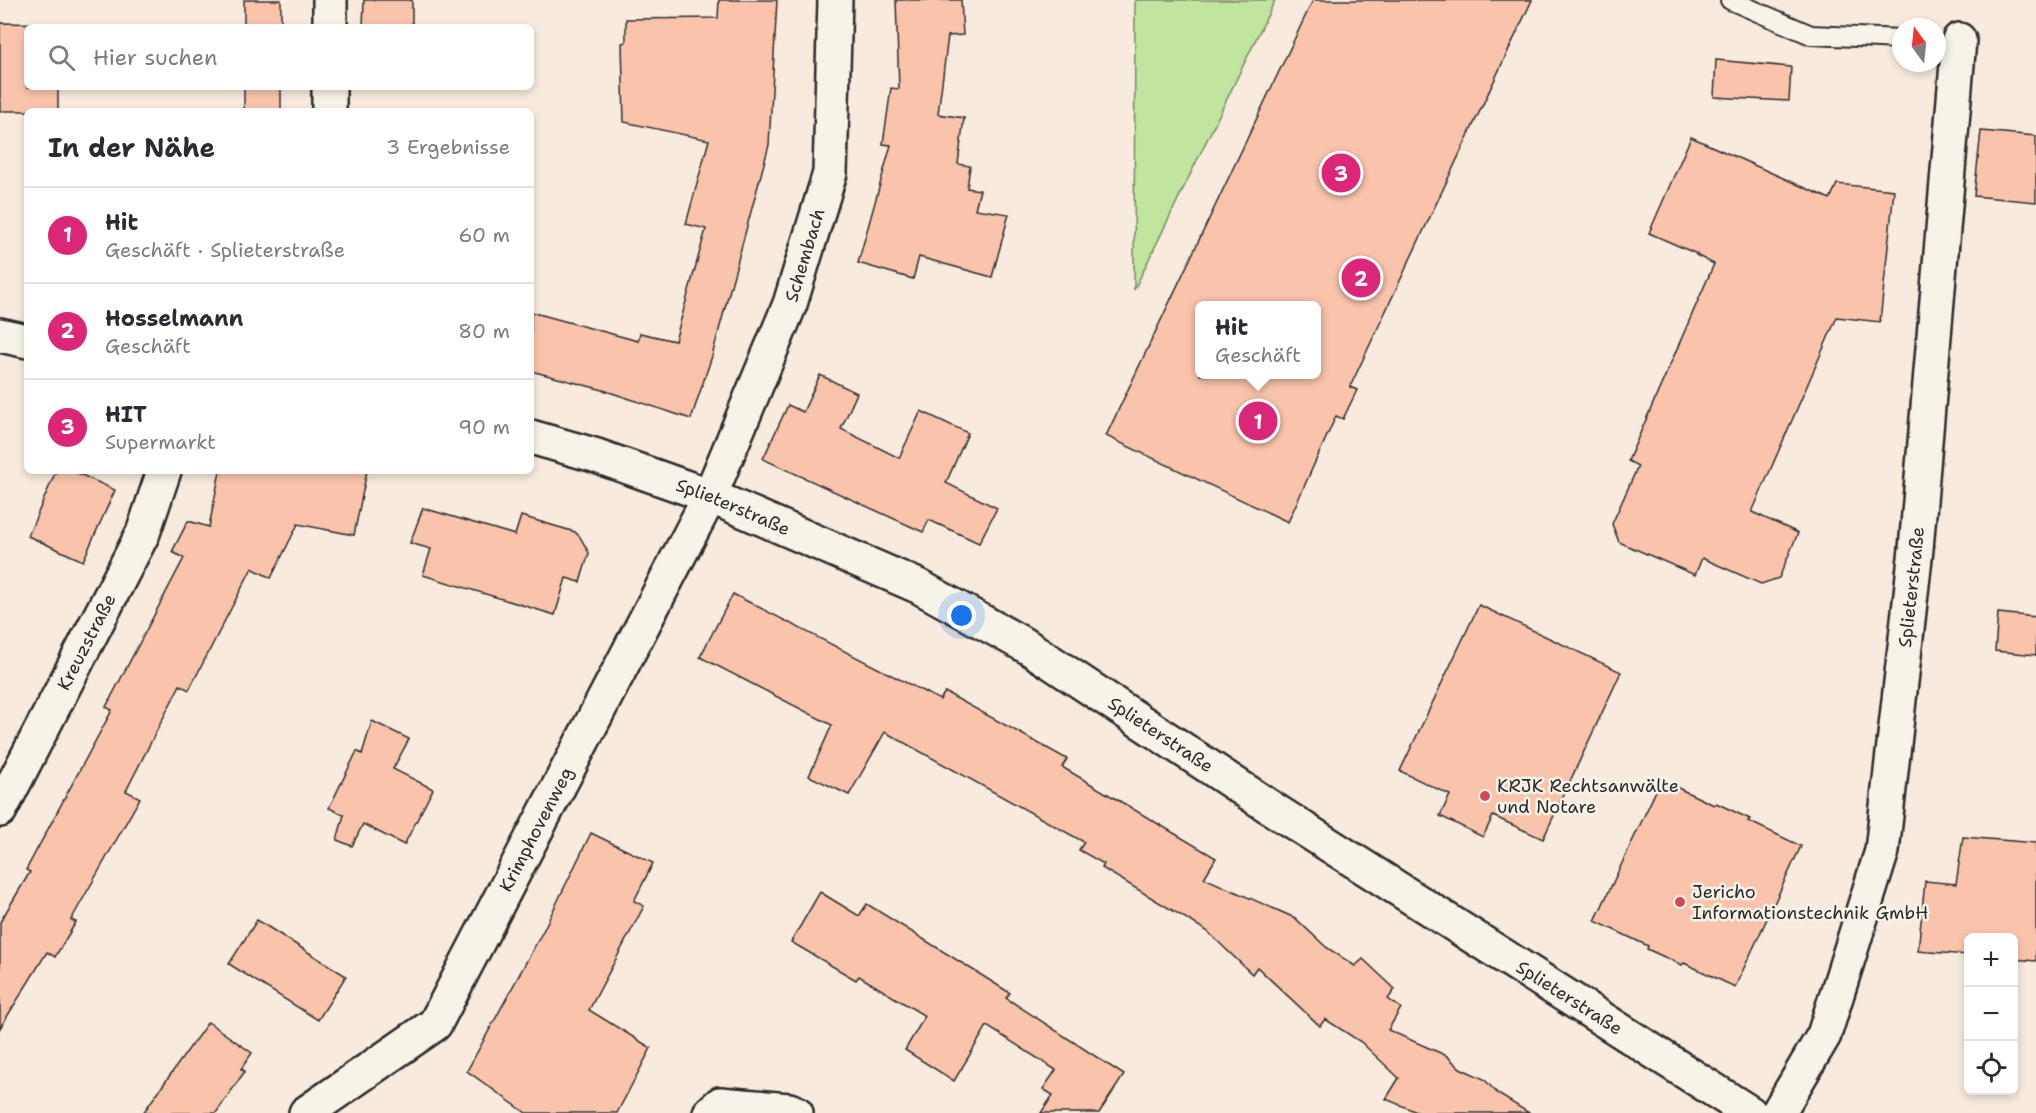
<!DOCTYPE html>
<html lang="de">
<head>
<meta charset="utf-8">
<style>
  :root { --surface:#fff; --page:#f2f2f3; --text:#2b2b33; --muted:#7c7c81; --line:#e1e1e2; --accent:#db2777 }
  body { margin:0; font-family:"Shantell Sans",sans-serif; background:var(--page); color:var(--text) }
  .controls { position:absolute; right:18px; bottom:18px; display:grid; overflow:hidden; border-radius:9px; box-shadow:0 3px 9px #0003 }
  .controls button { width:54px; height:54px; display:grid; place-items:center; padding:0; border:0; border-bottom:2px solid var(--line); background:var(--surface); color:var(--text); font:30px sans-serif }
  .compass { position:absolute; left:1892px; top:18px; width:54px; height:54px; border-radius:50%; background:var(--surface); box-shadow:0 3px 9px #0003; rotate:345deg }
  .you { position:absolute; left:962px; top:616px; width:21px; height:21px; margin:-15px; border:4px solid #fff; border-radius:50%; background:#1a73e8; box-shadow:0 0 0 9px #1a73e833 }
  .badge { display:grid; place-items:center; width:39px; height:39px; border-radius:50%; background:var(--accent); color:#fff; font-size:20px; font-weight:700 }
  .pin { position:absolute; translate:-50% -50%; border:3px solid #fff; box-shadow:0 2px 6px #0006 }
  .popup { position:absolute; left:1195px; top:301px; width:126px; height:78px; box-sizing:border-box; display:grid; place-content:center; border-radius:9px; background:var(--surface); filter:drop-shadow(0 2px 4px #0005); font-size:20px; white-space:nowrap; color:var(--muted) }
  .popup b { font-size:22px; color:var(--text) }
  .popup::after { content:''; position:absolute; left:50%; top:100%; margin-left:-12px; border:12px solid transparent; border-top-color:var(--surface) }
  .list { margin:0; padding:0; list-style:none }
  h2 { display:flex; justify-content:space-between; align-items:center; height:78px; margin:0; padding:0 24px; font-size:26px }
  h2 small { font-size:20px; font-weight:400; color:var(--muted) }
  .list li { display:grid; grid-template-columns:39px 1fr auto; gap:18px; align-items:center; box-sizing:border-box; height:96px; padding:0 24px; border-top:2px solid var(--line) }
  .list b { display:block; font-size:22px; white-space:nowrap }
  .list p { margin:0; font-size:20px; white-space:nowrap; color:var(--muted) }
  .list em { font-size:20px; font-style:normal; color:var(--muted) }
  .icon { flex:none; width:33px; height:33px; fill:none; stroke:currentColor; stroke-width:2; stroke-linecap:round; stroke-linejoin:round }
  .map { position:relative; flex:none; width:2036px; height:1113px; overflow:hidden }
  .search { position:absolute; background:var(--surface); box-shadow:0 3px 9px #0003; left:24px; top:24px; width:510px; height:66px; display:flex; align-items:center; gap:15px; box-sizing:border-box; padding:0 21px; border-radius:9px; color:var(--muted); font-size:22px }
  .panel { position:absolute; background:var(--surface); box-shadow:0 3px 9px #0003; left:24px; top:108px; width:510px; height:366px; border-radius:9px }
  .map>svg:first-child { display:block }
  .green { fill:#c1e49e; stroke:#768864; stroke-width:1.5 }
  .building { fill:#fac4ac; stroke:#2b2b2b; stroke-width:1.5; fill-rule:evenodd }
  .lines { fill:none; stroke-linecap:round; stroke-linejoin:round }
  .service-casing { stroke:#2b2b2b; stroke-width:22 }
  .minor-casing { stroke:#2b2b2b; stroke-width:38 }
  .tertiary-casing { stroke:#2b2b2b; stroke-width:38 }
  .service { stroke:#f7f3e8; stroke-width:18 }
  .minor { stroke:#f7f3e8; stroke-width:33 }
  .tertiary { stroke:#f7f3e8; stroke-width:33 }
  .poi-dot { fill:#d1495b; stroke:#f7f3e8; stroke-width:2 }
  .labels { text-anchor:middle; stroke-width:5; stroke-linejoin:round; paint-order:stroke }
  .street-label { font-size:18px; fill:#2b2b2b; stroke:#f7f3e8 }
  .poi-label { font-size:18px; fill:#2b2b2b; stroke:#f7f3e8; text-anchor:start }
</style>
</head>
<body>
<div class="map">
<svg width="2036" height="1113" viewBox="0 0 2036 1113">
  <rect width="100%" height="100%" fill="#f8eadc"/>
  <filter id="ink" filterUnits="userSpaceOnUse"><feTurbulence type="fractalNoise" baseFrequency=".0167" numOctaves="2"/><feDisplacementMap in="SourceGraphic" scale="12" xChannelSelector="R" yChannelSelector="G"/><feConvolveMatrix kernelMatrix="1 2 1 2 8 2 1 2 1" color-interpolation-filters="sRGB"/></filter>
  <g filter="url(#ink)">
    <polygon class="green" points="1135,0 1275,0 1134,290 1135,2"/>
    <g class="building">
      <rect x="244" y="0" width="37" height="27"/>
      <polygon points="364,0 412,0 412,27 363,27"/>
      <polygon points="719,0 777,0 769,145 712,356 691,419 603,390 531,371 531,312 638,341 640,333 675,341 706,229 686,224 709,140 624,122 622,43 626,42 626,19 718,18"/>
      <polygon points="896,0 961,0 963,35 948,36 938,114 964,118 958,164 970,166 967,188 980,190 975,209 1009,214 992,277 919,257 913,279 858,263 891,145 883,144 891,88 899,89"/>
      <path d="M1313,0H1532L1350,387L1357,390L1343,419L1336,416L1288,522L1106,436ZM1200,306H1317V375H1200Z"/>
      <polygon points="0,23 59,24 59,27 27,27 27,87 58,87 58,111 0,111"/>
      <polygon points="1716,60 1791,67 1789,101 1714,97"/>
      <rect x="244" y="87" width="37" height="24"/>
      <polygon points="1981,131 2036,136 2036,202 1974,196"/>
      <polygon points="1691,137 1830,199 1837,184 1894,190 1880,322 1837,317 1752,512 1798,533 1779,578 1761,584 1702,558 1695,575 1619,542 1612,524 1638,466 1628,461 1714,264 1696,255 1697,254 1649,233"/>
      <polygon points="820,375 857,393 841,429 899,458 921,411 968,433 946,483 997,508 979,543 929,520 923,532 763,459 788,405 803,412"/>
      <polygon points="56,471 73,471 115,490 83,561 28,536"/>
      <polygon points="220,471 367,471 354,535 298,524 271,578 252,568 189,690 180,685 126,791 140,798 71,920 76,922 55,957 47,952 0,1028 0,922 30,872 26,870 112,710 106,707 184,558 172,552 188,521 209,527"/>
      <polygon points="423,508 515,535 521,516 575,532 580,537 589,553 580,582 566,578 555,615 423,575 431,549 410,543"/>
      <polygon points="733,594 940,700 945,692 1067,759 1062,767 1216,858 1204,878 1295,918 1326,947 1355,966 1363,959 1395,989 1388,999 1401,1008 1388,1030 1447,1056 1460,1068 1484,1079 1498,1094 1529,1113 1419,1113 1386,1099 1399,1078 1361,1042 1325,1019 1320,1026 1257,967 1252,974 1207,931 1102,868 1104,864 1079,850 1084,842 885,732 849,795 809,776 832,725 700,657"/>
      <polygon points="1479,605 1621,672 1543,839 1493,816 1483,837 1440,816 1450,795 1400,771"/>
      <polygon points="1998,613 2036,617 2036,655 1995,651"/>
      <polygon points="372,721 409,739 393,769 433,789 404,845 363,824 352,846 337,840 344,815 329,808 357,751 362,754"/>
      <polygon points="1661,780 1714,805 1716,803 1750,819 1748,821 1801,846 1735,987 1684,963 1682,965 1647,949 1648,946 1595,921"/>
      <polygon points="591,833 653,863 634,901 644,906 589,1010 651,1048 617,1113 526,1113 467,1071 543,931"/>
      <polygon points="1963,837 2036,843 2036,961 2013,959 2013,938 1968,938 1968,955 1918,951 1925,881 1956,884"/>
      <polygon points="820,892 859,916 867,904 1010,993 1006,998 1124,1075 1099,1113 1041,1113 1053,1095 1043,1089 1056,1070 987,1026 954,1081 905,1050 925,1016 859,976 856,980 791,942"/>
      <polygon points="257,920 346,976 318,1020 229,964"/>
      <polygon points="208,1022 252,1053 241,1069 245,1071 216,1113 143,1113"/>
    </g>
    <g class="lines">
      <defs>
        <polyline id="service" points="1730,0 1811,35 1901,39"/>
        <g id="minor">
          <polyline points="330,27 330,0"/>
          <polyline points="329,111 329,87"/>
          <path id="s1" d="M0,810L143,533L164,471"/>
          <path id="s2" d="M306,1113L435,1024L710,496L790,304L830,173L835,0"/>
          <polyline points="710,1113 720,1104 789,1110 796,1113"/>
          <path id="s3" d="M1778,1113L1824,1035L1882,851L1916,549L1959,40"/>
        </g>
        <g id="tertiary">
          <polyline points="0,335 27,341"/>
          <path id="s4" d="M531,437L594,455L710,496L918,586L1028,647L1279,813L1750,1113"/>
        </g>
      </defs>
      <use href="#service" class="service-casing"/>
      <use href="#minor" class="minor-casing"/>
      <use href="#tertiary" class="tertiary-casing"/>
      <use href="#service" class="service"/>
      <use href="#minor" class="minor"/>
      <use href="#tertiary" class="tertiary"/>
    </g>
  </g>
  <g class="poi-dot">
    <circle cx="1485" cy="796" r="6"/>
    <circle cx="1680" cy="902" r="6"/>
  </g>
  <g class="labels">
    <g class="street-label">
      <text dy="6" stroke="none"><textPath href="#s2" startOffset="1011">Schembach</textPath></text>
      <text dy="6" stroke="none"><textPath href="#s4" startOffset="214">Splieterstraße</textPath></text>
      <text dy="6" stroke="none"><textPath href="#s3" startOffset="549">Splieterstraße</textPath></text>
      <text dy="6" stroke="none"><textPath href="#s1" startOffset="189">Kreuzstraße</textPath></text>
      <text dy="6" stroke="none"><textPath href="#s4" startOffset="700">Splieterstraße</textPath></text>
      <text dy="6" stroke="none"><textPath href="#s2" startOffset="376">Krimphovenweg</textPath></text>
      <text dy="6" stroke="none"><textPath href="#s4" startOffset="1186">Splieterstraße</textPath></text>
    </g>
    <g class="poi-label">
      <text x="1497" y="792">KRJK Rechtsanwälte<tspan x="1497" dy="21">und Notare</tspan></text>
      <text x="1692" y="898">Jericho<tspan x="1692" dy="21">Informationstechnik GmbH</tspan></text>
    </g>
  </g>
</svg>
<div class="controls">
<button>+</button>
<button>−</button>
<button><svg class="icon" aria-label="locate" viewBox="0 0 24 24"><circle cx="12" cy="12" r="6"/><path d="M12 2v4M12 18v4M2 12h4M18 12h4"/></svg></button>
</div>
<svg class="compass" viewBox="-18 -18 36 36"><path d="M0-13l5 13h-10z" fill="#e53935"/><path d="M0 13l5-13h-10z" fill="#7c7c81"/></svg>
<div class="you"></div>
<div class="pin badge" style="left:1258px;top:421px">1</div>
<div class="popup"><b>Hit</b>Geschäft</div>
<div class="pin badge" style="left:1361px;top:278px">2</div>
<div class="pin badge" style="left:1341px;top:173px">3</div>
<div class="search"><svg class="icon" aria-label="search" viewBox="0 0 24 24"><circle cx="10" cy="10" r="6"/><path d="M15 15l6 6"/></svg>Hier suchen</div>
<section class="panel">
<h2>In der Nähe<small>3 Ergebnisse</small></h2>
<ul class="list">
<li><span class="badge">1</span><div><b>Hit</b><p>Geschäft · Splieterstraße</p></div><em>60 m</em></li>
<li><span class="badge">2</span><div><b>Hosselmann</b><p>Geschäft</p></div><em>80 m</em></li>
<li><span class="badge">3</span><div><b>HIT</b><p>Supermarkt</p></div><em>90 m</em></li>
</ul>
</section>
</div>
</body>
</html>
